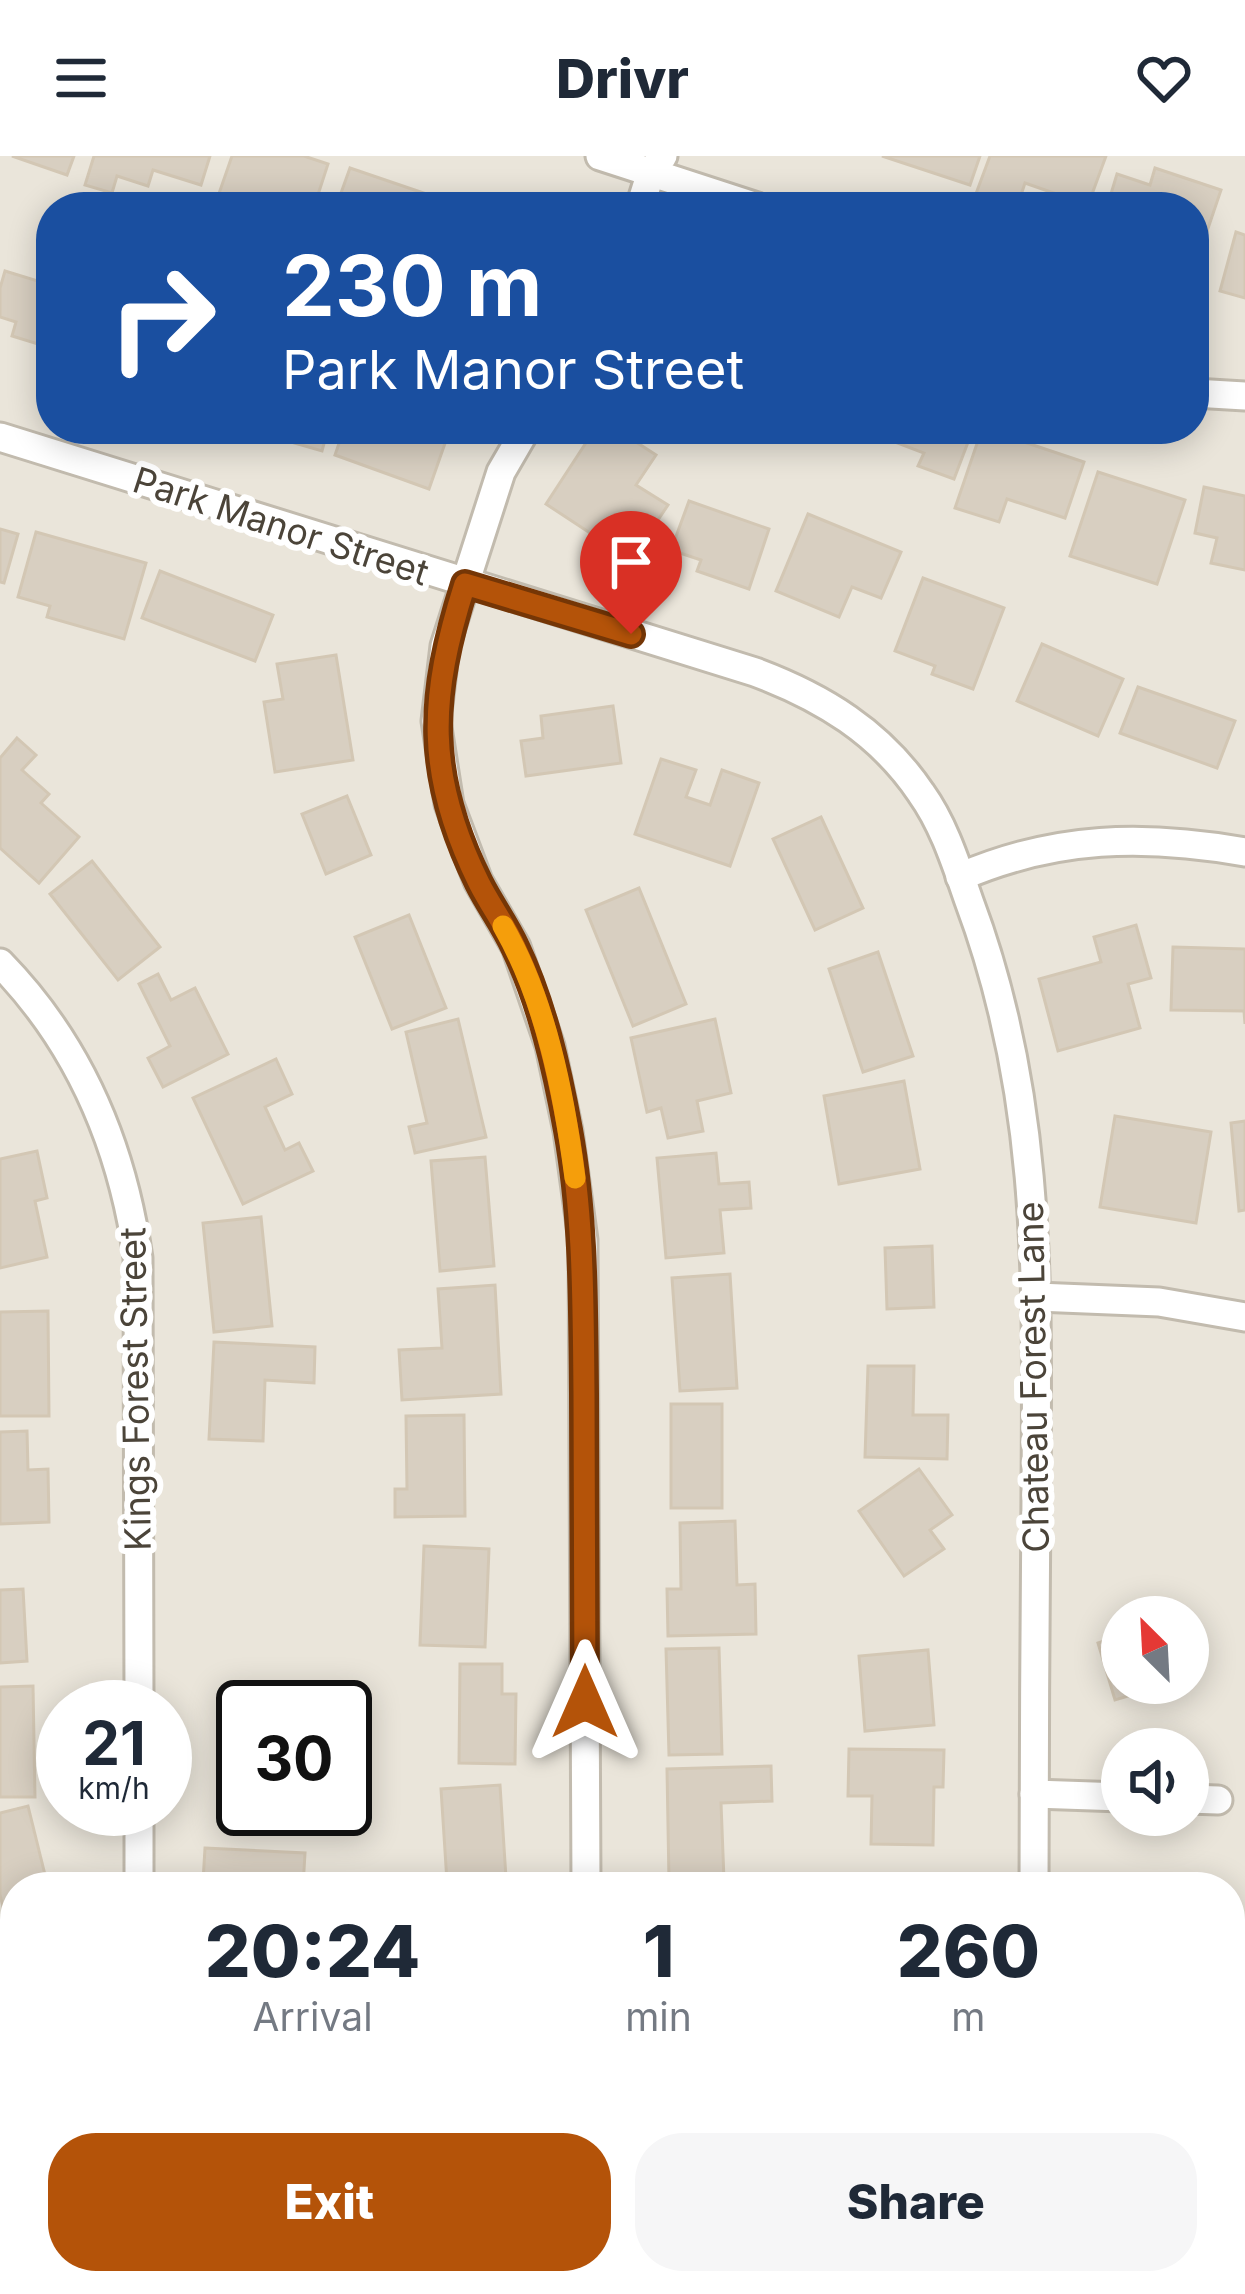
<!DOCTYPE html>
<html lang="en">
<head>
<meta charset="utf-8">
<style>
  body { margin:0; font-family:Inter,sans-serif; background:#f6f6f7; color:#1f2937; height:100vh; display:flex; flex-direction:column; font-size:45px; white-space:nowrap }
  * { box-sizing:border-box; margin:0 }
  p { font-size:39px; color:#747a83 }
  .icon { flex:none; width:66px; height:66px; fill:none; stroke:currentColor; stroke-width:2; stroke-linecap:round; stroke-linejoin:round }
  .map { position:relative; flex:1; overflow:hidden }
  .panel { position:absolute; left:0px; top:1716px; width:1245px; height:423px; display:flex; flex-direction:column; background:#fff; border-radius:48px 48px 0 0; box-shadow:0 6px 30px #0003 }
  .panel>* { flex:none }
  .banner { position:absolute; left:36px; top:36px; width:1173px; height:252px; border-radius:48px; box-shadow:0 6px 30px #0003; background:#1a4fa0; color:#fff; overflow:hidden }
  .needle { width:78px; rotate:336deg }
  .controls { position:absolute; left:1101px; top:1440px; display:grid; gap:24px }
  .controls a { display:grid; place-items:center; width:108px; height:108px; border-radius:50%; background:#fff; box-shadow:0 6px 30px #0003; font-size:60px }
  .speed { position:absolute; left:36px; top:1524px; display:flex; gap:24px; font-size:60px; font-weight:700; text-align:center }
  .speed>* { display:grid; place-content:center; width:156px; height:156px; border-radius:50%; background:#fff; box-shadow:0 6px 30px #0003; line-height:1 }
  .speed small { font-size:30px; font-weight:400 }
  .speed .limit { border:6px solid #111; border-radius:18px; background:#fff; color:#111 }
  .pin { position:absolute; display:grid; place-items:center; width:102px; height:102px; color:#fff; margin:-123px -51px; border-radius:50% 50% 50% 0; rotate:-45deg; box-shadow:0 0 12px #0007 }
  .pin .icon { rotate:45deg }
  .me { position:absolute; width:132px; margin:-66px; rotate:0deg; stroke-linejoin:round; filter:drop-shadow(0 0 9px #0008) }
  .turn { display:flex; align-items:center; gap:42px; height:252px; padding:0 48px; font-size:54px }
  .turn .icon { width:156px; height:156px; stroke-width:2.5 }
  .turn b { display:block; font-size:84px; line-height:102px }
  .eta { display:flex; justify-content:space-evenly; align-items:center; height:204px; text-align:center }
  .eta b { font-size:72px; font-weight:800; line-height:84px }
  .action { display:flex; gap:24px; margin-top:auto; padding:24px 48px }
  .action a { flex:1; height:138px; border-radius:48px; background:#b45309; color:#fff; font-size:48px; font-weight:800; line-height:138px; text-align:center }
  .action a+a { background:#f6f6f7; color:#1f2937 }
  header { display:flex; justify-content:space-between; align-items:center; height:156px; padding:0 48px; background:#fff; font-size:54px; font-weight:800 }
  .map>svg:first-child { display:block }
  .residential { fill:#eae5da; fill-rule:evenodd }
  .building { fill:#d8cfc1; stroke:#d3c7b4; stroke-width:3 }
  .lines { fill:none; stroke-linecap:round; stroke-linejoin:round }
  .street-casing { stroke:#c2bbae; stroke-width:33 }
  .street { stroke:#fff; stroke-width:27 }
  .route-casing { stroke:#753606; stroke-width:30 }
  .route { stroke:#b45309; stroke-width:21 }
  .slow { stroke:#f59e0b; stroke-width:21 }
  .labels { text-anchor:middle; dominant-baseline:central; stroke-width:12; stroke-linejoin:round; paint-order:stroke }
  .street-label { font-size:36px; fill:#4b4439; stroke:#fff }
</style>
</head>
<body>
<header><svg class="icon" aria-label="menu" viewBox="0 0 24 24"><path d="M4 6h16M4 12h16M4 18h16"/></svg>Drivr<svg class="icon" aria-label="heart" viewBox="0 0 24 24"><path d="M12 20l-8-8c-3-5 5-10 8-4 3-6 11-1 8 4z"/></svg></header>
<div class="map">
<svg width="1245" height="2138" viewBox="0 0 1245 2138">
  <rect width="100%" height="100%" fill="#f6f3ec"/>
  <path class="residential" d="M 0,0 L 1245,0 L 1245,2138 L 0,2138 ZM 51,51 L 1194,51 L 1194,273 L 51,273 ZM 1122,1461 L 1188,1461 L 1188,1527 L 1122,1527 ZM 63,1551 L 165,1551 L 165,1653 L 63,1653 ZM 243,1551 L 345,1551 L 345,1653 L 243,1653 ZM 1122,1593 L 1188,1593 L 1188,1659 L 1122,1659 ZM 15,1731 L 1230,1731 L 1230,2124 L 15,2124 Z"/>
  <g class="building">
    <polygon points="12,0 74,0 67,19"/>
    <polygon points="94,0 210,0 201,29 153,14 148,30 117,20 112,37 85,29"/>
    <polygon points="232,0 304,0 328,8 314,51 221,51 215,49"/>
    <polygon points="882,0 980,0 970,29"/>
    <polygon points="990,0 1106,0 1088,49 1025,27 1017,51 996,51 974,43"/>
    <polygon points="350,12 453,47 452,51 336,51"/>
    <polygon points="1155,12 1221,34 1197,105 1194,104 1194,51 1107,51 1117,18 1150,29"/>
    <polygon points="1236,76 1245,79 1245,142 1220,135"/>
    <polygon points="5,115 51,129 51,192 12,180 16,166 0,161 0,132"/>
    <polygon points="246,273 328,273 322,295"/>
    <polygon points="344,273 450,273 429,333 335,299"/>
    <polygon points="595,273 616,273 656,299 636,329 668,349 631,404 546,348"/>
    <polygon points="861,273 973,273 954,323 918,310 924,297"/>
    <polygon points="982,273 1024,273 1028,274 1024,286 1084,306 1065,362 1007,343 999,366 955,352"/>
    <polygon points="1098,316 1185,344 1157,428 1070,400"/>
    <polygon points="1204,331 1245,340 1245,414 1211,407 1217,382 1195,377"/>
    <polygon points="689,345 769,373 749,433 697,415 701,404 671,394"/>
    <polygon points="808,358 901,396 881,442 852,431 839,461 776,435"/>
    <polygon points="0,373 18,378 4,427 0,426"/>
    <polygon points="36,376 146,407 124,483 47,461 50,450 18,441"/>
    <polygon points="160,415 273,459 255,505 142,462"/>
    <polygon points="923,422 1004,452 973,533 932,518 935,510 895,495"/>
    <polygon points="1042,488 1123,523 1098,580 1017,545"/>
    <polygon points="336,499 353,604 275,616 264,546 283,543 277,508"/>
    <polygon points="1138,531 1235,565 1217,612 1120,577"/>
    <polygon points="613,550 621,607 526,620 521,585 543,582 541,560"/>
    <polygon points="17,582 36,599 22,614 49,638 41,647 79,681 39,727 0,692 0,602"/>
    <polygon points="661,603 696,614 686,641 710,649 722,614 759,627 730,710 635,678"/>
    <polygon points="347,640 371,699 326,718 302,658"/>
    <polygon points="821,661 863,752 815,774 773,683"/>
    <polygon points="92,705 160,791 118,824 50,738"/>
    <polygon points="639,732 686,848 633,870 586,754"/>
    <polygon points="409,759 446,852 392,873 355,781"/>
    <polygon points="1136,769 1151,822 1128,828 1140,872 1058,895 1039,823 1101,806 1094,781"/>
    <polygon points="1173,791 1245,793 1245,868 1244,855 1171,854"/>
    <polygon points="878,796 913,900 863,916 829,813"/>
    <polygon points="158,818 171,844 195,832 228,898 163,931 148,902 170,890 139,828"/>
    <polygon points="458,863 486,981 415,997 409,971 427,967 406,876"/>
    <polygon points="715,863 731,937 697,945 703,975 668,982 661,952 647,956 631,882"/>
    <polygon points="276,903 292,938 265,951 285,994 299,987 313,1015 243,1048 193,942"/>
    <polygon points="904,925 920,1013 839,1028 824,940"/>
    <polygon points="1115,960 1211,976 1196,1067 1100,1051"/>
    <polygon points="1245,965 1245,1054 1239,1055 1231,967"/>
    <polygon points="37,995 47,1042 35,1045 47,1101 0,1112 0,1003"/>
    <polygon points="716,997 719,1028 749,1026 751,1052 720,1054 724,1097 666,1102 657,1002"/>
    <polygon points="485,1001 494,1110 440,1115 431,1005"/>
    <polygon points="261,1061 272,1170 214,1176 203,1067"/>
    <polygon points="932,1090 934,1151 887,1153 885,1092"/>
    <polygon points="730,1118 737,1232 680,1235 672,1122"/>
    <polygon points="495,1129 501,1238 402,1244 399,1194 442,1192 438,1133"/>
    <polygon points="48,1155 49,1260 0,1260 0,1156"/>
    <polygon points="214,1186 315,1191 314,1227 265,1224 263,1285 209,1283"/>
    <polygon points="868,1210 914,1210 913,1259 948,1259 947,1303 865,1301"/>
    <rect x="671" y="1248" width="51" height="104"/>
    <polygon points="464,1259 465,1360 395,1361 395,1333 407,1333 406,1260"/>
    <polygon points="27,1275 28,1314 48,1313 49,1366 0,1368 0,1276"/>
    <polygon points="919,1313 952,1359 930,1374 944,1393 904,1420 859,1355"/>
    <polygon points="735,1365 737,1429 755,1428 756,1478 668,1480 667,1433 681,1433 680,1367"/>
    <polygon points="424,1390 489,1393 485,1491 420,1489"/>
    <polygon points="23,1433 27,1505 0,1507 0,1434"/>
    <polygon points="1122,1479 1122,1527 1172,1527 1115,1544 1098,1487"/>
    <polygon points="719,1492 722,1598 669,1599 666,1493"/>
    <polygon points="928,1494 934,1569 865,1575 859,1500"/>
    <polygon points="460,1508 502,1508 502,1538 516,1538 515,1608 459,1607"/>
    <polygon points="33,1530 35,1641 0,1641 0,1531"/>
    <polygon points="243,1575 243,1617 231,1617 231,1576"/>
    <polygon points="849,1593 944,1594 943,1631 934,1631 933,1689 871,1688 872,1640 848,1640"/>
    <polygon points="771,1610 772,1645 721,1647 724,1724 669,1725 667,1613"/>
    <polygon points="500,1629 506,1722 447,1726 441,1633"/>
    <polygon points="28,1650 48,1731 15,1731 15,1764 7,1767 0,1739 0,1657"/>
    <polygon points="205,1692 305,1697 303,1731 226,1731 226,1728 203,1726"/>
    <polygon points="15,1822 15,1896 0,1896 0,1823"/>
    <polygon points="15,1926 15,2031 0,2035 0,1930"/>
    <polygon points="274,2124 347,2124 354,2138 280,2138"/>
    <polygon points="546,2124 578,2124 587,2138 524,2138"/>
    <polygon points="1139,2124 1199,2124 1195,2138 1135,2138"/>
  </g>
  <g class="lines">
    <defs>
      <g id="street">
        <polyline points="600,0 757,51"/>
        <polyline points="640,51 651,16 663,0"/>
        <polyline points="1194,237 1245,240"/>
        <polyline points="526,273 501,316 445,490 436,565 449,648 478,725 516,791 550,890 568,975 583,1084 586,1731"/>
        <path d="M 0,281 L 755,516 C 822,541 880,576 921,637 C 944,669 956,708 969,745 C 1043,942 1037,1132 1036,1339 C 1035,1470 1034,1600 1034,1731"/>
        <path d="M 960,721 C 1055,680 1144,678 1245,696"/>
        <path d="M 0,807 C 80,889 122,989 138,1102 L 139,1551"/>
        <polyline points="1037,1141 1159,1146 1245,1161"/>
        <polyline points="1034,1638 1122,1641"/>
        <polyline points="1188,1643 1218,1644"/>
        <polyline points="139,1653 139,1731"/>
        <polyline points="192,2124 197,2138"/>
        <polyline points="697,2124 708,2138"/>
        <polyline points="1051,2124 1053,2138"/>
      </g>
    </defs>
    <use href="#street" class="street-casing"/>
    <use href="#street" class="street"/>
  </g>
  <g class="lines">
    <defs>
      <path id="route" d="M 585,1546 C 585,1443 584,1340 584,1237 C 583,1148 584,1061 568,974 C 557,913 542,847 515,791 C 505,769 490,749 479,727 C 425,618 429,541 465,428 L 631,478"/>
    </defs>
    <use href="#route" class="route-casing"/>
    <use href="#route" class="route"/>
    <path class="slow" d="M 503,770 C 546,845 564,938 575,1022"/>
  </g>
  <g class="labels">
    <g class="street-label">
      <text transform="translate(281 370) rotate(18)">Park Manor Street</text>
      <text transform="translate(1033 1221) rotate(-91)">Chateau Forest Lane</text>
      <text transform="translate(135 1233) rotate(-91)">Kings Forest Street</text>
    </g>
  </g>
</svg>
<div class="controls">
<a><svg class="needle" viewBox="-14 -14 28 28"><path d="M0-13l5 13h-10z" fill="#e53935"/><path d="M0 13l5-13h-10z" fill="#747a83"/></svg></a>
<a><svg class="icon" aria-label="sound" viewBox="0 0 24 24"><path d="M4 9h4l5-4v14l-5-4H4zM17 9q2 3 0 6"/></svg></a>
</div>
<div class="speed"><div>21<small>km/h</small></div><div class="limit">30</div></div>
<div class="pin" style="left:631px;top:478px;background:#d93025"><svg class="icon" aria-label="arrive" viewBox="0 0 24 24"><path d="M6 21V4h12l-3 4 3 4H6"/></svg></div>
<svg class="me" style="left:585px;top:1546px" viewBox="-20 -20 40 40"><path d="M0-17L14 15 0 8-14 15z" fill="#b45309" stroke="#fff" stroke-width="4"/></svg>
<div class="banner">
<div class="turn"><svg class="icon" aria-label="right" viewBox="0 0 24 24"><path d="M7 20v-9h11M14 6l5 5-5 5"/></svg><div><b>230 m</b>Park Manor Street</div></div>
</div>
<section class="panel">
<div class="eta">
<div><b>20:24</b><p>Arrival</p></div>
<div><b>1</b><p>min</p></div>
<div><b>260</b><p>m</p></div>
</div>
<div class="action"><a>Exit</a><a>Share</a></div>
</section>
</div>
</body>
</html>
